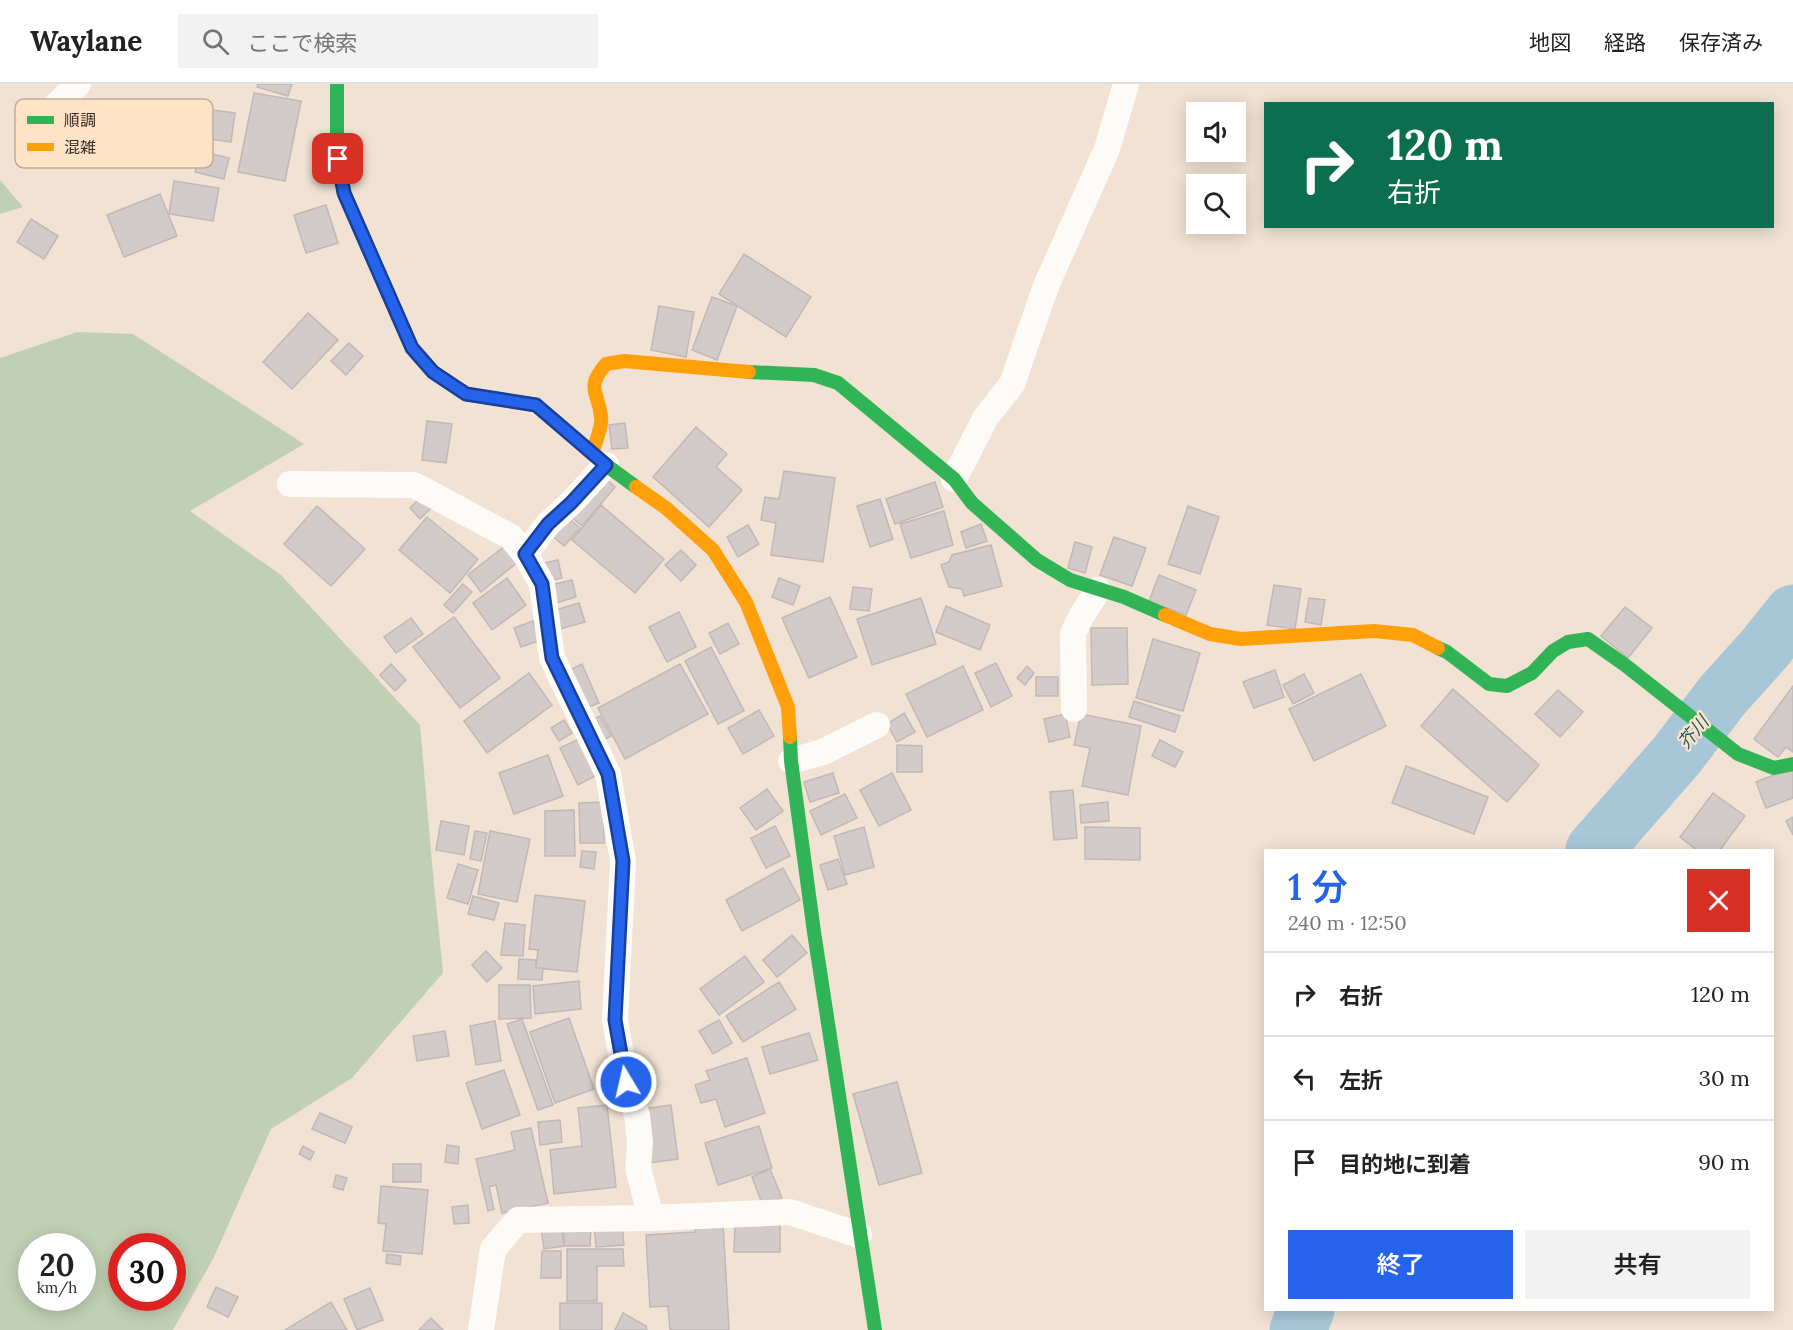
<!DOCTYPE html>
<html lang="ja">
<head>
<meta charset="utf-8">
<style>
  body { margin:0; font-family:Lora,"Noto Sans JP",serif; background:#f2f2f2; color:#222; height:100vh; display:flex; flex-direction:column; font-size:22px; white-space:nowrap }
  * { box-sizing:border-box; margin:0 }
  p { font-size:20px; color:#767676 }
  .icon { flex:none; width:33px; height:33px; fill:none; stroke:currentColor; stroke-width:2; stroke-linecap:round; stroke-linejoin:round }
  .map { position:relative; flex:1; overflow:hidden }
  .side { position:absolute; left:1264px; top:765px; width:510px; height:462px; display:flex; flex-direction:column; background:#fff; border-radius:0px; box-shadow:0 3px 15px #0003 }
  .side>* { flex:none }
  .hud { position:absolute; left:1264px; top:18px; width:510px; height:126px; border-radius:0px; box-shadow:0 3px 15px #0003; background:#0b6e4f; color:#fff; overflow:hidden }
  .controls { position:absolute; left:1186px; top:18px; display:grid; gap:12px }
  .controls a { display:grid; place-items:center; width:60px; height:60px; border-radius:0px; background:#fff; box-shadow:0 3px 15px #0003; font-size:30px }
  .speed { position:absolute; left:18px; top:1149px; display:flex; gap:12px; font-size:30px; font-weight:700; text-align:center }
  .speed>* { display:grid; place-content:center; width:78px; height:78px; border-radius:50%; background:#fff; box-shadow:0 3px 15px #0003; line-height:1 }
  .speed small { font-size:15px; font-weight:400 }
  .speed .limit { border:9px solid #d22; background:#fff; color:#111 }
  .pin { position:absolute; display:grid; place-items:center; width:51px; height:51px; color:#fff; margin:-26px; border-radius:12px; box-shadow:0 3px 9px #0006 }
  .me { position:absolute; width:66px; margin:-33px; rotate:351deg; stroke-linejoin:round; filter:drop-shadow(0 0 4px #0008) }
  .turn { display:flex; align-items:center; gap:21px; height:126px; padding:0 24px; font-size:27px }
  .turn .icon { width:78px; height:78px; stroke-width:2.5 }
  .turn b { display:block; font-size:42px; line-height:51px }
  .round { display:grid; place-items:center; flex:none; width:63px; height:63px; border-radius:0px; background:#f2f2f2 }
  .overview { display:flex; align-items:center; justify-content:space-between; height:102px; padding:0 24px }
  h1 { font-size:36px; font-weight:600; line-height:45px; color:#2563eb }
  .primary-button { display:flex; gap:12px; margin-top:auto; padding:12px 24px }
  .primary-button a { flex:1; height:69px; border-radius:0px; background:#2563eb; color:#fff; font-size:24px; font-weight:600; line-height:69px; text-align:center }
  .primary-button a+a { background:#f2f2f2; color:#222 }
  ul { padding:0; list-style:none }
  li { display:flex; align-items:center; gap:18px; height:84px; padding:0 24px; border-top:2px solid #e0e0e0 }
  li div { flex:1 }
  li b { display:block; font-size:22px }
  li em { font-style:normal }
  header { display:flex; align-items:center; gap:36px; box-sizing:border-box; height:84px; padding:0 30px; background:#fff; border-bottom:2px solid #e0e0e0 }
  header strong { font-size:28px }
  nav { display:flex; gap:33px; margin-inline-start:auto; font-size:21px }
  .search { width:420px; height:54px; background:#f2f2f2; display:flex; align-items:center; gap:15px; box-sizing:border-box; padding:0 21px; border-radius:0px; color:#767676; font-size:22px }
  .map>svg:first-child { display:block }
  .forest { fill:#c1d0b4; fill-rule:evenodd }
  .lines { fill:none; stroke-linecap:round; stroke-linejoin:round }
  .river { stroke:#a7c7d9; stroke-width:57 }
  .building { fill:#d3cbca; stroke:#c1b8b8; stroke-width:1.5 }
  .street { stroke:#fdfbf8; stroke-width:26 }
  .fast { stroke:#30b455; stroke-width:14 }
  .slow { stroke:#ff9f0a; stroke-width:14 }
  .route-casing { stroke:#184099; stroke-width:15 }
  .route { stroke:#2563eb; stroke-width:10 }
  .labels { text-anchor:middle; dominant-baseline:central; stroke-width:4.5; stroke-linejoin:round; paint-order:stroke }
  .water-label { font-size:18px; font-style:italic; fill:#155575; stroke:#fee3c6 }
  .key { fill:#fee3c6; stroke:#c3ac95; stroke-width:1.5 }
  .key-label { font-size:16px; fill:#382d22 }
</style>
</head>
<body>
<header>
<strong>Waylane</strong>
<div class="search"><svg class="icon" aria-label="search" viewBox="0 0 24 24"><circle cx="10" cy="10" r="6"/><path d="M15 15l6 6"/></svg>ここで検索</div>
<nav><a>地図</a><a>経路</a><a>保存済み</a></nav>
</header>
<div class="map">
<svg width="1793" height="1246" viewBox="0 0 1793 1246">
  <rect width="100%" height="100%" fill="#f1e2d3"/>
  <g class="forest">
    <polygon points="0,96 23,123 0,130"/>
    <path d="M 77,248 L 133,250 L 304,360 L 190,427 L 281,491 L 420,641 L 433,790 L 443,889 L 352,994 L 271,1045 L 213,1175 L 173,1246 L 0,1246 L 0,274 ZM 32,1162 L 82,1162 L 82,1214 L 32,1214 ZM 122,1162 L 172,1162 L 172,1214 L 122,1214 Z"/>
  </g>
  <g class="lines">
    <g class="river">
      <polyline points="1594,766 1677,671 1722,612 1765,564 1793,529"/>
      <polyline points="1298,1246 1306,1226"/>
    </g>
  </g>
  <g class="building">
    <polygon points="258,0 292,0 288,12 257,3"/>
    <polygon points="254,9 301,17 285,97 238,88"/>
    <polygon points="212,26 235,29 231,58 209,55"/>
    <polygon points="201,67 229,74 224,95 195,88"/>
    <polygon points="174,97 219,104 213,137 169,130"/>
    <polygon points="160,110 177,152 124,173 107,131"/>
    <polygon points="326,121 338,159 306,169 294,131"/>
    <polygon points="31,135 58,152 44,175 17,158"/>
    <polygon points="744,170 811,213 786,253 719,210"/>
    <polygon points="712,213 737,222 717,276 692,266"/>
    <polygon points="659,222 694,228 686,273 651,266"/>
    <polygon points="308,229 338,256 292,305 263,278"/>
    <polygon points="349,259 363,272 346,291 331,277"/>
    <polygon points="427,337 452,340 446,379 422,376"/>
    <polygon points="625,339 628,364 612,365 609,341"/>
    <polygon points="696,343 727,370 716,383 742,406 709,443 653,393"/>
    <polygon points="784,387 835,394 823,478 771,471 776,439 761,436 765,413 779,415"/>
    <polygon points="603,392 615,403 582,442 569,431"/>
    <polygon points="935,398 943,423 895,440 886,415"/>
    <polygon points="421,413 431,424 420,435 410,424"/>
    <polygon points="880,415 893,455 870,463 857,422"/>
    <polygon points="601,421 664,475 635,509 572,456"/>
    <polygon points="317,422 365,465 331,502 284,460"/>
    <polygon points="1188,422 1219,433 1200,490 1168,480"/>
    <polygon points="944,427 953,461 911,474 900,440"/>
    <polygon points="565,431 580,444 564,462 549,449"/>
    <polygon points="427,433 478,475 450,509 399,466"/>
    <polygon points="981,440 987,457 966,464 961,448"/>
    <polygon points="748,441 759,460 738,473 727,453"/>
    <polygon points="1114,453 1146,464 1132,502 1100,491"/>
    <polygon points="1075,458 1092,463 1085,489 1068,484"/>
    <polygon points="506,461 519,477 481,508 468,491"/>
    <polygon points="991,461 1002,502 964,512 962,505 949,503 941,481 949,478 952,471"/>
    <polygon points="681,466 696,481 681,497 665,481"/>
    <polygon points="558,476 562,494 547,497 544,479"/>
    <polygon points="1159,491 1196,506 1186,531 1149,517"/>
    <polygon points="507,494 526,521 492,546 473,519"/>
    <polygon points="779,494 800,502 793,521 772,513"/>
    <polygon points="572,496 576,513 556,519 551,501"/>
    <polygon points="463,500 472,508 453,529 444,521"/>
    <polygon points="1274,501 1301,505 1295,545 1267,541"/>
    <polygon points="853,503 872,505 869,527 850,525"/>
    <polygon points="830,513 857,573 809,594 782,534"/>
    <polygon points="921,514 936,560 872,581 857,535"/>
    <polygon points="1309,514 1325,516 1321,541 1305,538"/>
    <polygon points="579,519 585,538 560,545 555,526"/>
    <polygon points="946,522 990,541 980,566 936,548"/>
    <polygon points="1625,523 1652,544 1628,574 1601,552"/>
    <polygon points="679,528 696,563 667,578 649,543"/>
    <polygon points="454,533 500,594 460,624 413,563"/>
    <polygon points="411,534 423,550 396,569 384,553"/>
    <polygon points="533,537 539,557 521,563 514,544"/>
    <polygon points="728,539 739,560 720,570 709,549"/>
    <polygon points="1091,544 1127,544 1128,600 1092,601"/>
    <polygon points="1153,555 1200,569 1183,627 1136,614"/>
    <polygon points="711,563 744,627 718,640 685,577"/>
    <polygon points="996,579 1012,612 991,623 975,589"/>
    <polygon points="391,580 406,596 395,607 380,591"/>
    <polygon points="582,580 599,619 583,625 567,587"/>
    <polygon points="680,580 708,630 625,675 598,624"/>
    <polygon points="963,582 983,626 927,653 906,610"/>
    <polygon points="1027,582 1034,589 1025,601 1017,594"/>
    <polygon points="1275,586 1284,613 1254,624 1243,598"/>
    <polygon points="529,589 552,621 487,669 464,637"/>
    <polygon points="1304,590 1314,609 1293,620 1283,601"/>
    <polygon points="1361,590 1386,642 1314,677 1289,625"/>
    <rect x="1036" y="593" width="22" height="19"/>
    <polygon points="1793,602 1793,668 1786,663 1778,673 1754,655"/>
    <polygon points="1453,605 1539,681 1507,718 1421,642"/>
    <polygon points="1558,606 1583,628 1560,653 1535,630"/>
    <polygon points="1134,617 1180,632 1175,648 1129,633"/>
    <polygon points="759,626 774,652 743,670 728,644"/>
    <polygon points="904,629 915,648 897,658 887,640"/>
    <polygon points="1065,630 1070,653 1049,658 1044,635"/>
    <polygon points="1081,630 1141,642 1128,711 1082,702 1090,664 1074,661"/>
    <polygon points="600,632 611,652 600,658 588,638"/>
    <polygon points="564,636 572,649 559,657 551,644"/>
    <polygon points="581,654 599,690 578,701 560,664"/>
    <polygon points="1160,656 1183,668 1175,683 1152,672"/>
    <polygon points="897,661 922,662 922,688 897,688"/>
    <polygon points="548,671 563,712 514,730 499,689"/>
    <polygon points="1406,682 1488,713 1474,750 1392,719"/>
    <polygon points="1793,683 1793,714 1766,724 1756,698"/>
    <polygon points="833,689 839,709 810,718 804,698"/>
    <polygon points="892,689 911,726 879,742 860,706"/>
    <polygon points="767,705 783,727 756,746 740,724"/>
    <polygon points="1073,706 1077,754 1054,756 1050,708"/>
    <polygon points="1713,709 1745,732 1720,766 1697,766 1680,753"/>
    <polygon points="845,710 857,734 821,751 810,727"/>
    <polygon points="603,718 604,759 580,759 579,719"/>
    <polygon points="1108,718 1109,737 1081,739 1080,721"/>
    <polygon points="574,726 575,772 545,772 545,727"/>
    <polygon points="1793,733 1793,751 1786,737"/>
    <polygon points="441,737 469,742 464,771 436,766"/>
    <polygon points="775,742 790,772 766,784 751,754"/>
    <polygon points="864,743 874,783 845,791 834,752"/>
    <polygon points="1085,743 1140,744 1140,776 1085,775"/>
    <polygon points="475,747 487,749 481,777 470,775"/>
    <polygon points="490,747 530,755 517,818 478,810"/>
    <polygon points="582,767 596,768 594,785 580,783"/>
    <polygon points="838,775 847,800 828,806 820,781"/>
    <polygon points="458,780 478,786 468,820 447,814"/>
    <polygon points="783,784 800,816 742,847 726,816"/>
    <polygon points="535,811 585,817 577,888 536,884 538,866 529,865"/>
    <polygon points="473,812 499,819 494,836 468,830"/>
    <polygon points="505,839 525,841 523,872 501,871"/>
    <polygon points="792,851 807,869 777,893 763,876"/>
    <polygon points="486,867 502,884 487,898 472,881"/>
    <polygon points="745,872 764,898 719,931 700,905"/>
    <polygon points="519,875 536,876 536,884 543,884 542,896 518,895"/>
    <polygon points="579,897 581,925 535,930 533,902"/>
    <polygon points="779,898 796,925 743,958 726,932"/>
    <polygon points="499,901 530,901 531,934 499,935"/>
    <polygon points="569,934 594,1005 555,1019 530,948"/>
    <polygon points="522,935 553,1021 538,1026 507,940"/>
    <polygon points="719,936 732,959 713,970 699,947"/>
    <polygon points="495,937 501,977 476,981 470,942"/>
    <polygon points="445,947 449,972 417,977 413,952"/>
    <polygon points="809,949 818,976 770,990 762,963"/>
    <polygon points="747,974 765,1029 725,1043 716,1015 701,1019 695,1001 710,996 706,987"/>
    <polygon points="504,986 520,1031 482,1045 466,999"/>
    <polygon points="897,998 922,1089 879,1101 853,1010"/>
    <polygon points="607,1021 616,1103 554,1110 550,1066 582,1062 578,1024"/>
    <polygon points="671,1021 678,1075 649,1079 642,1025"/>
    <polygon points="320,1029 352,1043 345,1059 312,1045"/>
    <polygon points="560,1036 562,1058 540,1061 538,1038"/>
    <polygon points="759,1042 772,1084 718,1101 705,1059"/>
    <polygon points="531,1044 548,1119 502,1129 496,1101 489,1103 494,1125 488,1127 476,1075 515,1066 511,1048"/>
    <polygon points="447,1061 459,1063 458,1080 445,1078"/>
    <polygon points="303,1062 314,1068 310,1076 299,1070"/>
    <rect x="393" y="1080" width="28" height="18"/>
    <polygon points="770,1085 782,1114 763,1122 752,1093"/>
    <polygon points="336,1091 347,1094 343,1106 333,1103"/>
    <polygon points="381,1102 428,1106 422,1170 383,1167 386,1140 378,1139"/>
    <polygon points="468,1121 469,1139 454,1140 452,1123"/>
    <polygon points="735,1137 780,1137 780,1168 734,1168"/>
    <polygon points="622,1139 624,1161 596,1163 594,1141"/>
    <polygon points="723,1139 729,1246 670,1246 668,1222 650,1223 646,1151 695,1148 694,1140"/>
    <polygon points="561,1141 564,1162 544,1165 541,1144"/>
    <polygon points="564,1142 591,1142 590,1162 564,1162"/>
    <polygon points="567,1165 623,1165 624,1182 597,1182 597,1217 567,1217"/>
    <polygon points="542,1167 561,1167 561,1194 541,1194"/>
    <polygon points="387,1170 401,1172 400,1181 386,1179"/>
    <polygon points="216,1203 238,1213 228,1233 207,1223"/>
    <polygon points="370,1204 383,1236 357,1246 344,1215"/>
    <polygon points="331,1218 347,1246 285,1246"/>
    <rect x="560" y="1219" width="42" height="27"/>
    <polygon points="623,1229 646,1242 647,1246 615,1246"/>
    <polygon points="431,1234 443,1246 419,1246"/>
  </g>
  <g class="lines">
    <g class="street">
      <polyline points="55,23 78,0"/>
      <polyline points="954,395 986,333 1012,300 1046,202 1107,65 1126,0"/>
      <polyline points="290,400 414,401 511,453 525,470 542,500 552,574 608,690 623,777 615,936 626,998 637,1031 640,1059 638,1084 651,1134 790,1128 859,1151"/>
      <polyline points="525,470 548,440 571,419 606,381"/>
      <polyline points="1074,625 1073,549 1082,531 1098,506"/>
      <polyline points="791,677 823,668 877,641"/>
      <polyline points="481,1246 493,1165 518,1136 651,1134"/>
    </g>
    <g class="fast">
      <polyline points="337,0 337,75 344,109 412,264 433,288 466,310 536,321 606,381 636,403"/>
      <polyline points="749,288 814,291 838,299 954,395 972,419 1037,476 1070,496 1124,513 1165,531"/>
      <polyline points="1438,564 1447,568 1489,600 1507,602 1532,589 1553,567 1568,558 1588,555 1625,581 1738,670 1774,684 1793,680"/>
      <polyline points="790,653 791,677 814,848 875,1246"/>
    </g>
    <g class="slow">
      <path d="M 592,369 C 595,360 603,341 601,332 C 598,306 585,305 606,280 L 624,277 L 749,288"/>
      <polyline points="636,403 666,424 713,466 746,518 788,623 790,653"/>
      <polyline points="1165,531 1210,550 1241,555 1374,547 1413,551 1438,564"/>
    </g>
  </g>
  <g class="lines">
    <defs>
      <polyline id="route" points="338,75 344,109 412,264 433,288 466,310 536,321 606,381 571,419 548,440 525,470 542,500 552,574 608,690 623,777 615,936 626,998"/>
    </defs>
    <use href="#route" class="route-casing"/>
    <use href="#route" class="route"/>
  </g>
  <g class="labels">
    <g class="water-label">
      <text transform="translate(1693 648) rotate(-50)">芥川</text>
    </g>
  </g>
  <rect x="15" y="15" width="198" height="69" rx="9" class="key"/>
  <rect x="27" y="32" width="27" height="8" fill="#30b455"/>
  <rect x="27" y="59" width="27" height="8" fill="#ff9f0a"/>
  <g class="key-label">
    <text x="64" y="42">順調</text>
    <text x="64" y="69">混雑</text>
  </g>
</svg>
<div class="controls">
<a><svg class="icon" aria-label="sound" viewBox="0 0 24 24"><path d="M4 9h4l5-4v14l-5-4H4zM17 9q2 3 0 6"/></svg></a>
<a><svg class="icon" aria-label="search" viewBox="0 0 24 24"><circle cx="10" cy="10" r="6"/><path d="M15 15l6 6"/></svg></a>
</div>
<div class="speed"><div>20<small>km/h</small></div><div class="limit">30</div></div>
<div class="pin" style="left:338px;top:75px;background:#d93025"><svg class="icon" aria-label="arrive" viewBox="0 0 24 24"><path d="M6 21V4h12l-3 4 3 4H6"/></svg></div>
<svg class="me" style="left:626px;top:998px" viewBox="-20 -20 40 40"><circle r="17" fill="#2563eb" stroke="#fff" stroke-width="3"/><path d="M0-11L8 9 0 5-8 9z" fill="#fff"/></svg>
<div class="hud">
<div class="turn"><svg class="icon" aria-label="right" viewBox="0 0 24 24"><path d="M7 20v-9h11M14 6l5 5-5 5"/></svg><div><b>120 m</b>右折</div></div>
</div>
<section class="side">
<div class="overview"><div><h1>1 分</h1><p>240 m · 12:50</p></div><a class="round" style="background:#d93025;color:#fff"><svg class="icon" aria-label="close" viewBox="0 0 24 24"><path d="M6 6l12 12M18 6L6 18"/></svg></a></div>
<ul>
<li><svg class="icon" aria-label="right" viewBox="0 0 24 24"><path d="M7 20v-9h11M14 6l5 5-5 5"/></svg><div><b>右折</b></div><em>120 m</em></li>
<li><svg class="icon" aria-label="left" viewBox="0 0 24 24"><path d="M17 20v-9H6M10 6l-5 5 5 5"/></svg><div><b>左折</b></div><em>30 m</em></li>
<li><svg class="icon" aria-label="arrive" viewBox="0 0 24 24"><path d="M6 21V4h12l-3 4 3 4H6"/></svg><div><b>目的地に到着</b></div><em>90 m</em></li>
</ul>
<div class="primary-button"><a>終了</a><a>共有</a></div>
</section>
</div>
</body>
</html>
